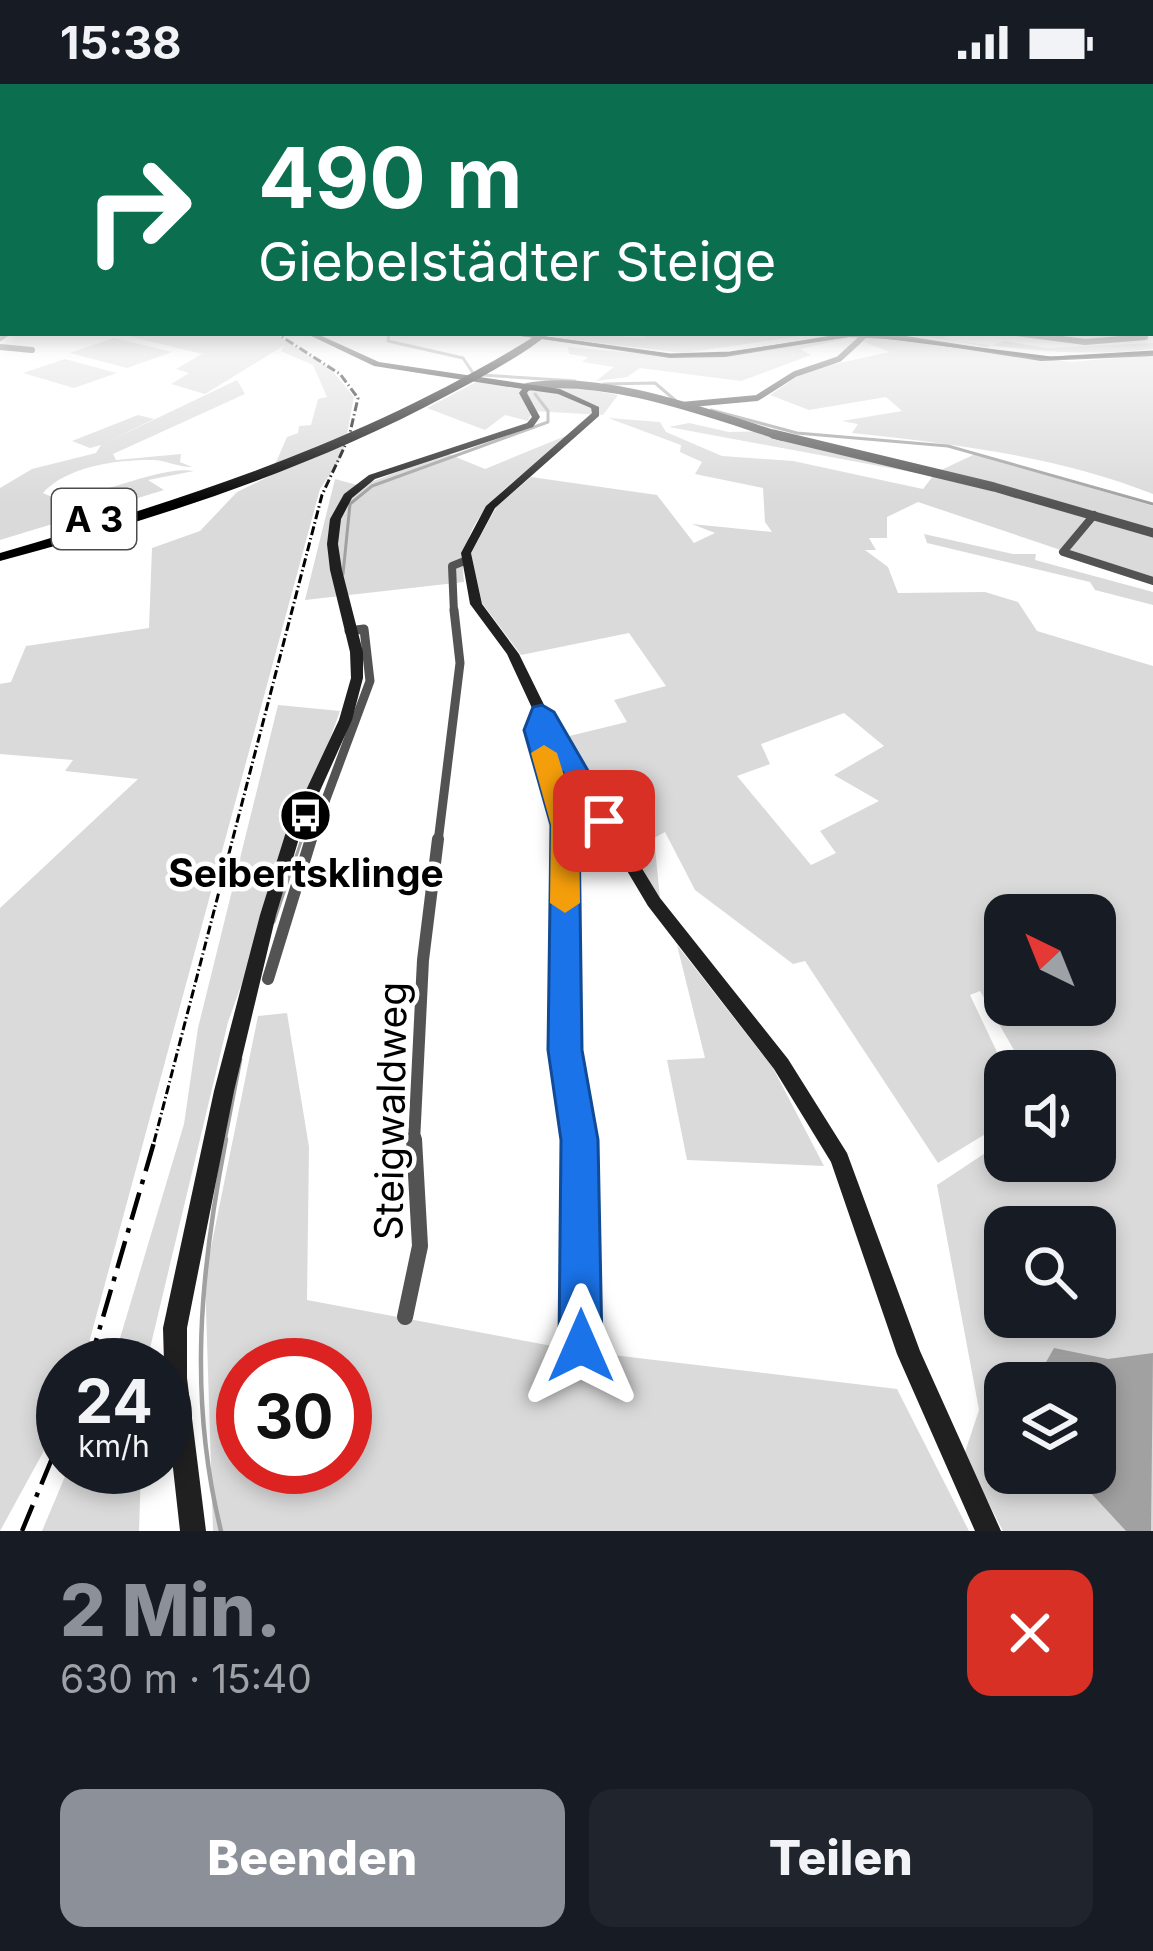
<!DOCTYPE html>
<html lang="de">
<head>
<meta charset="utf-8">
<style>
  body { margin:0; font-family:Inter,sans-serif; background:#20242c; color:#f1f3f6; height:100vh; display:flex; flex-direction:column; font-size:45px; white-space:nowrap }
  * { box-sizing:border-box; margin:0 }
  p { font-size:39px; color:#9ea1a6 }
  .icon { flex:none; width:66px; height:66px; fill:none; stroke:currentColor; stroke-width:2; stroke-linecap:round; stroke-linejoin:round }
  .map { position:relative; height:1447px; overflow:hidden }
  .side { display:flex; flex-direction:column; background:#171b24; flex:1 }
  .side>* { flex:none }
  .top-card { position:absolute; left:0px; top:0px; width:1155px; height:252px; box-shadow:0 6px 18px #0003; background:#0b6e4f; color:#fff; overflow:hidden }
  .needle { width:78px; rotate:317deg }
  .controls { position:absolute; left:984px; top:810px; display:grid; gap:24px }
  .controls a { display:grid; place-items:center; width:132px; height:132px; border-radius:24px; background:#171b24; box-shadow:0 6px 18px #0003; font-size:60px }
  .speed { position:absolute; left:36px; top:1254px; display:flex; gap:24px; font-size:60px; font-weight:700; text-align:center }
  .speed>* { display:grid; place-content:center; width:156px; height:156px; border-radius:50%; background:#171b24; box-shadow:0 6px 18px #0003; line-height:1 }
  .speed small { font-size:30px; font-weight:400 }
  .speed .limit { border:18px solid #d22; background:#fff; color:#111 }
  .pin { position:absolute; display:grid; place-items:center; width:102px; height:102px; color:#fff; margin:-51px; border-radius:24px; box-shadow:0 6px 18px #0006 }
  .me { position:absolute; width:132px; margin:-66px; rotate:0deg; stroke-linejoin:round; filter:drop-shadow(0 0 9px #0008) }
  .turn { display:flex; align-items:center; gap:42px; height:252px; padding:0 60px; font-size:54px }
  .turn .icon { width:156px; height:156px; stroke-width:2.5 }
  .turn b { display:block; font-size:84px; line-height:102px }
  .round { display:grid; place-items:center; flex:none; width:126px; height:126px; border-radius:24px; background:#20242c }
  .head { display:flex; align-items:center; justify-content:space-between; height:204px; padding:0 60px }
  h1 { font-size:72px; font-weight:800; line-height:90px; color:#8c9099 }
  .primary-button { display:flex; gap:24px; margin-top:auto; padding:24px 60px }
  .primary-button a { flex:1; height:138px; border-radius:24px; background:#8c9099; color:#fff; font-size:48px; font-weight:800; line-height:138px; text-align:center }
  .primary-button a+a { background:#20242c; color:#f1f3f6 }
  .status { display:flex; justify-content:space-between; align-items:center; height:84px; padding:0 60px; background:#171b24; direction:ltr }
  .status svg { height:33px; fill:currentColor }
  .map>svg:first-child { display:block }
  .green { fill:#dadada; fill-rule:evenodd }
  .water { fill:#a1a1a1 }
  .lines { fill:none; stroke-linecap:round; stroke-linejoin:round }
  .stream-far1 { stroke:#a1a1a1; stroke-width:3 }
  .stream { stroke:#a1a1a1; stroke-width:4.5 }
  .minor-far4 { stroke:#535353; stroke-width:6 }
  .minor-far3 { stroke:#535353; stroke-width:8 }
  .minor-far2 { stroke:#535353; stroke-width:9 }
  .minor-far1 { stroke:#535353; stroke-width:12 }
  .minor { stroke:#535353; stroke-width:16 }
  .tertiary-far1 { stroke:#535353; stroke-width:8 }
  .tertiary { stroke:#535353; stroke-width:9 }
  .secondary { fill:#202020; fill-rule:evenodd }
  .motorway { fill:#000; fill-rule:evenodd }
  .tram { stroke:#000; stroke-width:3 }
  .rail-far1 { stroke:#000; stroke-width:3; stroke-dasharray:9 3 1.5 3; stroke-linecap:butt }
  .rail { stroke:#000; stroke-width:4.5; stroke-dasharray:28 9 4.5 9; stroke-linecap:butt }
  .route { fill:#1a73e8; stroke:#114b97; stroke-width:3 }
  .slow { fill:#f59e0b }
  .labels { text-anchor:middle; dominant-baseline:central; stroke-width:9; stroke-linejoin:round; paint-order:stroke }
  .shield { fill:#fff; stroke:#4c4c4c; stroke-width:3 }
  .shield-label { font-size:36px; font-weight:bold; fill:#000 }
  .poi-label { font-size:39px; font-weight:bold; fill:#000; stroke:#fff }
  .street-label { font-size:39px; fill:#000; stroke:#fff }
</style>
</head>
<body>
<div class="status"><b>15:38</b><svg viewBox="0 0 49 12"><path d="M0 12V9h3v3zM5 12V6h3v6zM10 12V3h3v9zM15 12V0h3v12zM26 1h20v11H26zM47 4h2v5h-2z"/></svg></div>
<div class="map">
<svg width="1153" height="1447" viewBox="0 0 1153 1447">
  <rect width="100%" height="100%" fill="#fff"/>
  <g class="green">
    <polygon points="117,249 273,249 330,284 354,313 343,371 320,405 83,1281 63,1281 63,1332 0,1447 0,824 138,695 65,687 73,676 0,670 0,600 11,598 26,562 149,544 152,464 200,447 237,408 270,392 287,353 298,349 299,342 311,341 318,315 327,313 313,281 281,267 285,261 205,310 171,300 189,289 176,285 202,270"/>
    <polygon points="559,249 644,254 649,249 820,249 684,269 549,253 583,252"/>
    <path d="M 892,249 L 956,249 L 943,254 L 986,263 L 1005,257 L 1046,264 L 1153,259 L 1153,265 C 1058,276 985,259 892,249 Z"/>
    <polygon points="858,252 800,265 811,271 741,297 640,284 627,293 596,297 614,283 582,278 588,273 569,270 568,263 691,274"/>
    <path d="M 867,253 L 1071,278 L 1153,271 L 1153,410 C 1057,372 954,360 852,349 L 858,340 L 842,337 L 902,327 L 886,313 L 809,326 L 770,311 L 807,286 L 890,268 L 864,258 Z"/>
    <polygon points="114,254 172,268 127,284 70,269"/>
    <polygon points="65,275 117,289 74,304 23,289"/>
    <path d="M 237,296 L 245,310 L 113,370 L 116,376 L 181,370 L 180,378 L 192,383 C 178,383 168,377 154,376 C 120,375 66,382 43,409 C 75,427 153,380 194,387 L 148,396 L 164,406 L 0,456 L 0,404 L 32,385 L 96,369 L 101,361 L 90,364 L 72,357 L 138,331 L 154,335 L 103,360 Z"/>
    <polygon points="476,298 532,307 553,299 618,311 603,331 532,327 528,337 505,331 485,346 427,324"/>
    <path d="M 608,334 L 660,338 L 666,348 L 722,372 L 793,377 L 923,405 L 933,392 L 669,343 L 689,339 L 729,348 L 772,347 L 937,388 L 975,370 L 1153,422 L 1153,497 L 918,418 L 887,433 L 887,454 L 869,454 L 876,466 L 865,466 L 888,483 L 898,509 L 985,508 L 1018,518 L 1037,547 L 1153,582 L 1153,1447 L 1003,1447 L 964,1371 L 979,1326 L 937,1101 L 1005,1056 L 1005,1077 L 1095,1077 L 1095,987 L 1026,987 L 980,907 L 970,911 L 1006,987 L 1005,1038 L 938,1079 L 805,877 L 793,880 L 695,806 L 665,748 L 654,754 L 660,814 L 561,654 L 627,638 L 614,616 L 666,602 L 629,549 L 521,571 L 482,519 L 471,469 L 497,422 L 531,393 L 657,411 L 694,459 L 715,449 L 692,440 L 772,448 L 765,438 L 763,404 L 695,390 L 702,378 L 680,368 L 681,361 ZM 844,629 L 884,662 L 834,691 L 879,717 L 820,747 L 836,769 L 811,781 L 737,692 L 770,680 L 761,660 ZM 1005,831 L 1095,831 L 1095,921 L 1005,921 ZM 1005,1143 L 1095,1143 L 1095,1233 L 1005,1233 ZM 1005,1299 L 1095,1299 L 1095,1389 L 1005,1389 Z"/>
    <path d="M 580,346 C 531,389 454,422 464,498 L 305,516 L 335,395 L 361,402 L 446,369 L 485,385 Z"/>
    <polygon points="924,450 1013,470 1036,470 1035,476 1153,508 1153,521 1095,506 1090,498 927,459"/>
    <polygon points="278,621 340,627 228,938 146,1281 112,1281 184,1040 198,944"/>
    <polygon points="677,861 773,984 824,1082 687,1076 667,976 705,974"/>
    <path d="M 287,929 L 309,1063 L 307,1216 L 579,1267 L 897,1305 L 969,1447 L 213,1447 L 205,1193 L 258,932 ZM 243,1281 L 345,1281 L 345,1383 L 243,1383 Z"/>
    <polygon points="69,1383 141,1383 139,1447 42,1447"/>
  </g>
  <polygon class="water" points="1054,1264 1108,1275 1153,1269 1151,1447 1126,1447 1077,1394 1077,1389 1095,1389 1095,1299 1049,1299 1041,1287"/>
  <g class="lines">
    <g class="stream-far1">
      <polyline points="389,249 388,257 463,274 473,289"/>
      <polyline points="482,291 575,297"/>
      <polyline points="604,300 655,299 675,316"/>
      <polyline points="711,326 797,349 948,362 1153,420"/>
      <polyline points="343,490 350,420 372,402 548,338 548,327 535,310"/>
      <polyline points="274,838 315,716"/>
      <polyline points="225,1058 241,975"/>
    </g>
    <path class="stream" d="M 221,1447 C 188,1314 200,1188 226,1055"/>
    <g class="minor-far4">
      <polyline points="1016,249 1085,258 1145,253"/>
      <polyline points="0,254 7,249"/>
      <polyline points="0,263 32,266"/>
      <polyline points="681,321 757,314 795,290 839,275 864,252"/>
    </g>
    <g class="minor-far3">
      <polyline points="1094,431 1063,468 1153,497"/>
      <polyline points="454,529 452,482 467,476"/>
    </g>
    <g class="minor-far2">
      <polyline points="542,628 537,646 565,758"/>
      <polyline points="310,758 370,597 364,545 349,547"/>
      <polyline points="438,758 460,579 454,526"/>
    </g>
    <g class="minor-far1">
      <polyline points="565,755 565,966 580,1058"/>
      <polyline points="268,895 311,755"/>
      <polyline points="414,1058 423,876 438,755"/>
    </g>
    <g class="minor">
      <polyline points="580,1055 581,1262"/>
      <polyline points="405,1233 420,1162 414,1055"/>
    </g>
    <path class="tertiary-far1" d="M 527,303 C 602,289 710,330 783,353"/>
    <polyline class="tertiary" points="773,350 994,403 1153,449"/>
    <g class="secondary">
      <polygon points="305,249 315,249 379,278 560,305 599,323 599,332 495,424 471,469 482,520 519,570 552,637 660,814 788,975 847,1069 920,1267 1001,1447 975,1447 897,1270 831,1078 774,985 648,822 538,637 507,570 470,520 461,469 486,422 592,329 591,324 558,310 529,306 527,309 540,333 533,343 375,395 352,414 341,435 338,460 342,486 363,568 363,594 352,636 300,751 276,831 234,1007 187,1244 187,1294 206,1447 180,1447 165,1312 163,1244 214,1007 260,831 285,751 339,636 351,594 350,568 330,486 327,460 330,435 344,410 369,391 527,339 532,333 519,309 522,305 374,282"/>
      <polygon points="501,249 521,249 670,270 725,269 846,249 906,252 1041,273 1153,268 1153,272 1041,277 906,256 848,253 725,273 670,274"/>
    </g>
    <path class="motorway" d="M 540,249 L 550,249 C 520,273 483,292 448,311 C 309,386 153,436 0,477 L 0,469 C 194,412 367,357 540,249 Z"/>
    <polyline class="tram" points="510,249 670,271 730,269 859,250 1051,274 1153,268"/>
    <polyline class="rail-far1" points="154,1058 322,411 349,353 358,314 340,290 276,249"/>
    <g class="rail">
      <polyline points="89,1281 155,1055"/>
      <polyline points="22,1447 63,1348"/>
    </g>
  </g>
  <linearGradient id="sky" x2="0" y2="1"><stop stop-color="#8baccc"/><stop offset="0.52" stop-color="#fff"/><stop offset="1" stop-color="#fff" stop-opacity="0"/></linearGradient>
  <rect width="1153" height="420" fill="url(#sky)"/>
  <polygon class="route" points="542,621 554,628 617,737 613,743 594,743 562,687 579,741 582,966 598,1056 602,1262 596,1277 581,1283 566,1277 559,1262 561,1056 548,966 551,741 524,646 533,623"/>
  <polygon class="slow" points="544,661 557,669 579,741 580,819 565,829 550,819 551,741 531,669"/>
  <defs>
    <symbol id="bus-disc" viewBox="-11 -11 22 22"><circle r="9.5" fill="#000" stroke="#fff"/><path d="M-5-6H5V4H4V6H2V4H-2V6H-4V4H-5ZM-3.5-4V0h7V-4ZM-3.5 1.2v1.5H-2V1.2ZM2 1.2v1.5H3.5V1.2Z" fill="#fff"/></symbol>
  </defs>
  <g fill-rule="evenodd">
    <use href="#bus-disc" x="276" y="702" width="59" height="59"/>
  </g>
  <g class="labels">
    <rect class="shield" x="52" y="405" width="84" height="60" rx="9"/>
    <g class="shield-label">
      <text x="94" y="435">A 3</text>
    </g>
    <g class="poi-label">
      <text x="306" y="788">Seibertsklinge</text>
    </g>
    <g class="street-label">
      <text transform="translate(390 1027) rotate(-89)">Steigwaldweg</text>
    </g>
  </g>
</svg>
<div class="controls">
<a><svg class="needle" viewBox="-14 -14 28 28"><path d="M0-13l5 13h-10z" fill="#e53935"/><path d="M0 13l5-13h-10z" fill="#9ea1a6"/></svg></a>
<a><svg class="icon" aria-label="sound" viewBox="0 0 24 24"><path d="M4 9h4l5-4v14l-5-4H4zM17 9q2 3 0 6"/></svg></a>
<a><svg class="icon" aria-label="search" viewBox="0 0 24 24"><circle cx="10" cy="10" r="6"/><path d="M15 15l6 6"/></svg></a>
<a><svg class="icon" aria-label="layers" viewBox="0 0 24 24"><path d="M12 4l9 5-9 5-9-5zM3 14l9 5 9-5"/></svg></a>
</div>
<div class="speed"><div>24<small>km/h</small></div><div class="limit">30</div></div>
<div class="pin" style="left:604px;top:737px;background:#d93025"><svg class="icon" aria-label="arrive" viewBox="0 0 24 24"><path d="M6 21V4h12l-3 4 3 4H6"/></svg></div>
<svg class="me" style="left:581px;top:1262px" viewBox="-20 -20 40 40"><path d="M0-17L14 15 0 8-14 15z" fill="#1a73e8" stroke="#fff" stroke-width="4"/></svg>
<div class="top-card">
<div class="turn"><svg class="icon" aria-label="right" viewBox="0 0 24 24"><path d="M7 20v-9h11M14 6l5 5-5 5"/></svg><div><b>490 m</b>Giebelstädter Steige</div></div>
</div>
</div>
<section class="side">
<div class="head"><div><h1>2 Min.</h1><p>630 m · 15:40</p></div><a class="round" style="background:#d93025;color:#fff"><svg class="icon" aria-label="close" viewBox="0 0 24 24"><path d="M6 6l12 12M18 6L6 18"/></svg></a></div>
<div class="primary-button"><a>Beenden</a><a>Teilen</a></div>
</section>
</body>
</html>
